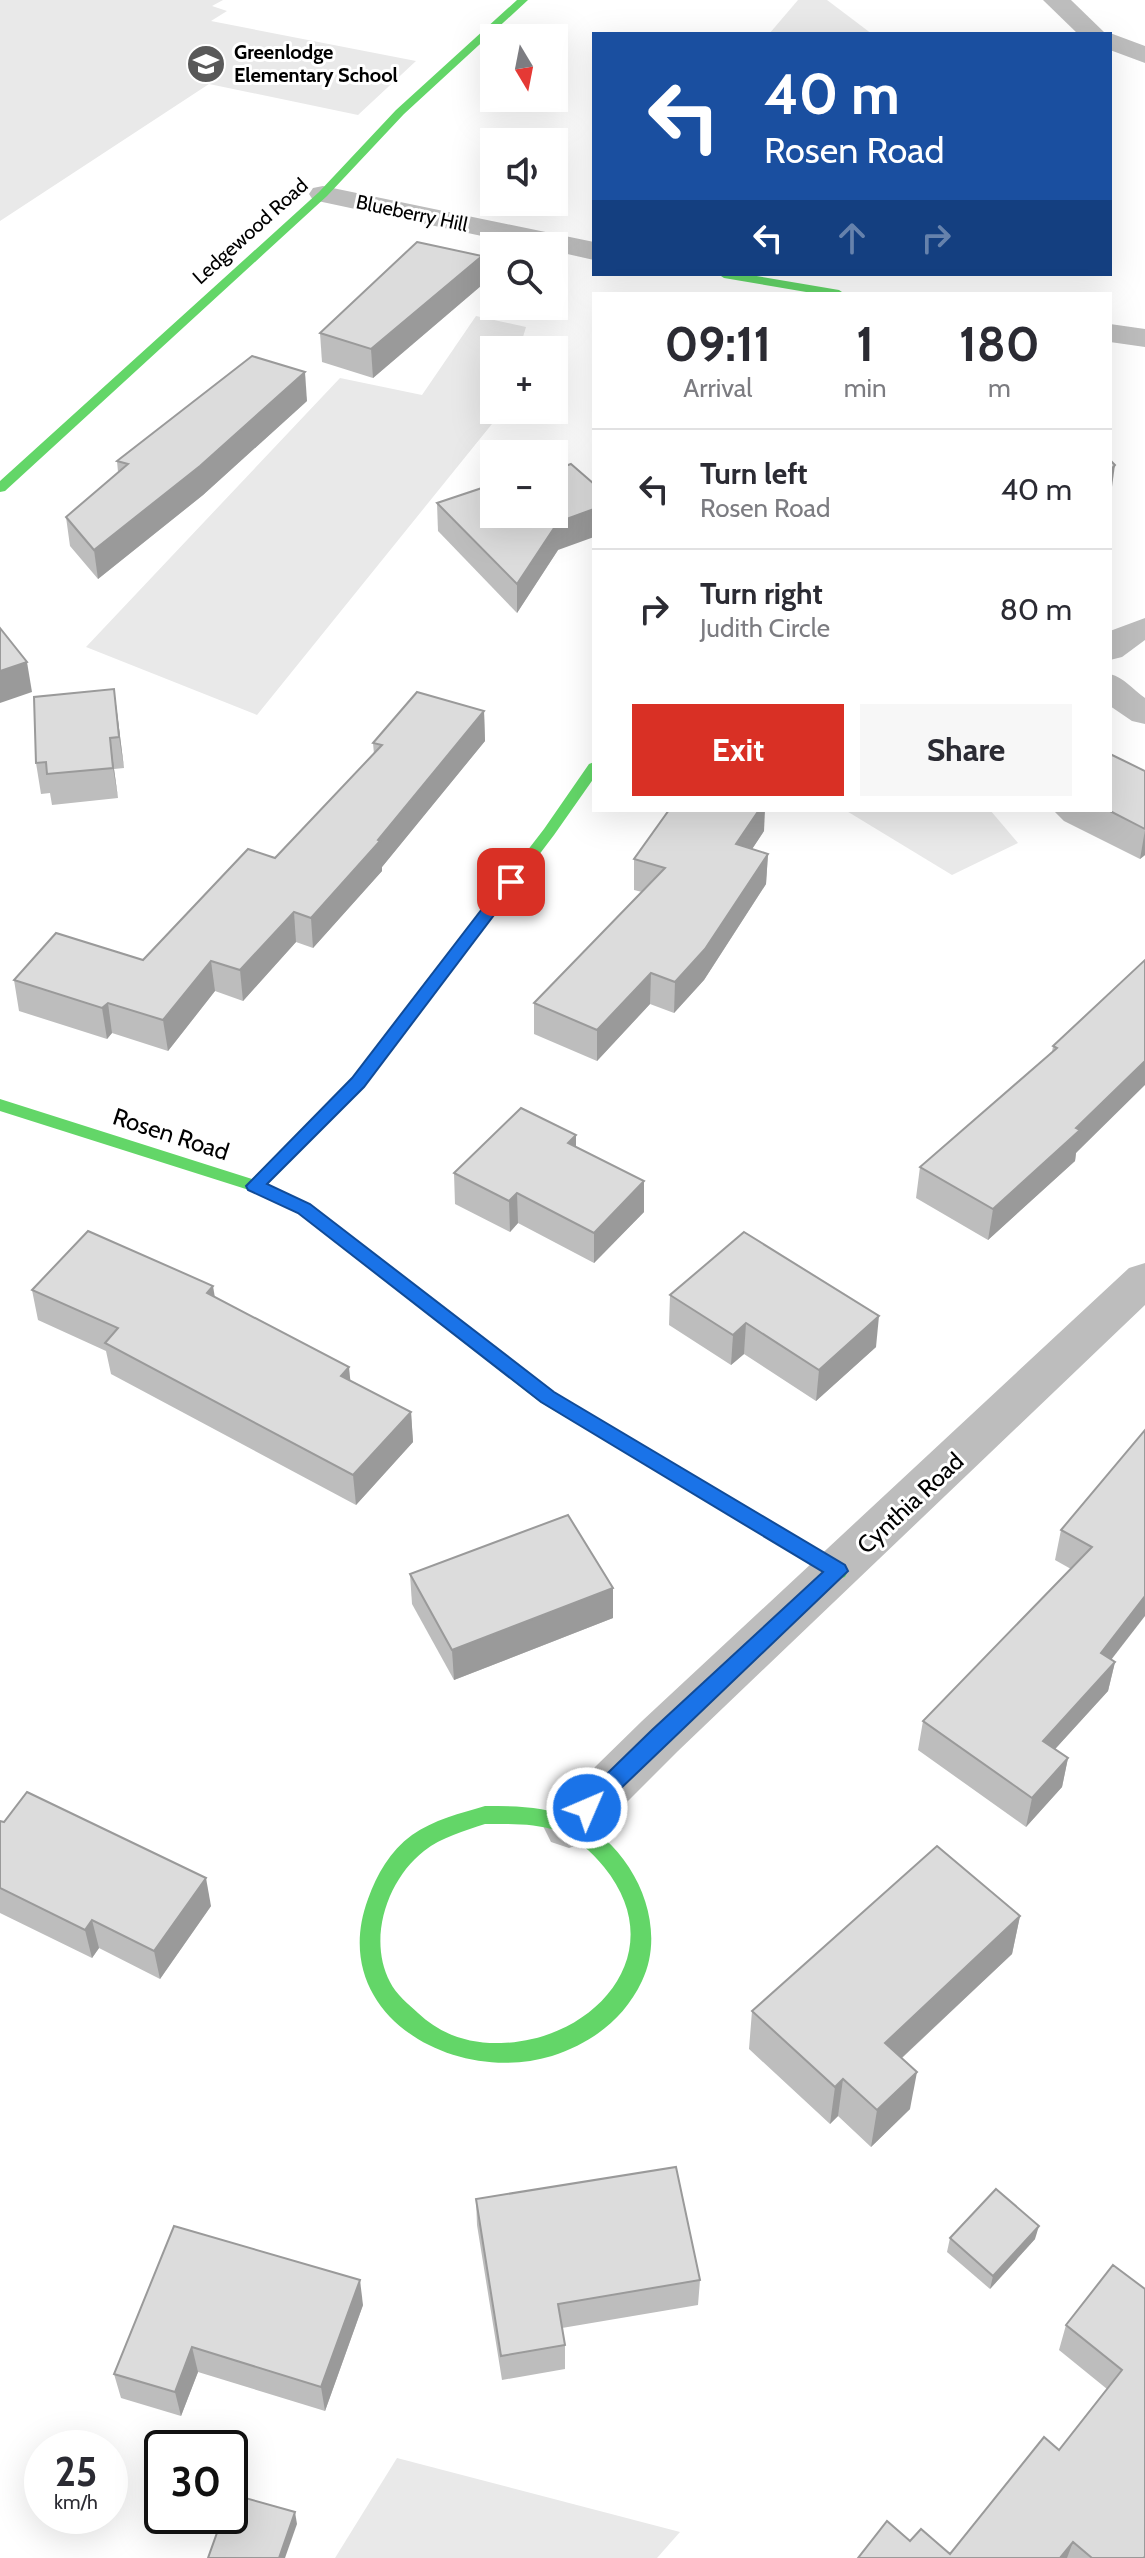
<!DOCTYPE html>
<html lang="en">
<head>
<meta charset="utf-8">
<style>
  body { margin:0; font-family:Cabin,sans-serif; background:#f7f7f7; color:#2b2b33; height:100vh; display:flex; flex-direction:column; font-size:30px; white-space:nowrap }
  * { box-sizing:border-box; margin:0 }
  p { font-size:26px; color:#7c7c81 }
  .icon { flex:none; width:44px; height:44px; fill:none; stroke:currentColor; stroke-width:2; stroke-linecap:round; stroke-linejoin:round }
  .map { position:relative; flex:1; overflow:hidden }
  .details { position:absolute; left:592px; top:292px; width:520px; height:520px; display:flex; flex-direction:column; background:#fff; border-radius:0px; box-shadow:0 8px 32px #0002 }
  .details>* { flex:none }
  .hud { position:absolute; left:592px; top:32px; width:520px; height:244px; border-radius:0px; box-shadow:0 8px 32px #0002; background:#1a4fa0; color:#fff; overflow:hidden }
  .needle { width:52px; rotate:170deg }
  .fabs { position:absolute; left:480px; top:24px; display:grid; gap:16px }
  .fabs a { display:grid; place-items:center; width:88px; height:88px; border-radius:0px; background:#fff; box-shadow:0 8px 32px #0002; font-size:40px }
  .speed { position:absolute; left:24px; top:2430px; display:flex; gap:16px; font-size:40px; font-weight:700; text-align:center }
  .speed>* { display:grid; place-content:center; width:104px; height:104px; border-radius:50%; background:#fff; box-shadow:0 8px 32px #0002; line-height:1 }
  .speed small { font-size:20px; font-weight:400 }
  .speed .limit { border:4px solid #111; border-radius:12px; background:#fff; color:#111 }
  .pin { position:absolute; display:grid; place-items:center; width:68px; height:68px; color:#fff; margin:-34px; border-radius:16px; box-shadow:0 4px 12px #0006 }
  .me { position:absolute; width:88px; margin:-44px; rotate:45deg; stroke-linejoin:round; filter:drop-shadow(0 0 6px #0008) }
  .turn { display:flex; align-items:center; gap:28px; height:168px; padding:0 40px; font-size:36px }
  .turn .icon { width:104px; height:104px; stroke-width:2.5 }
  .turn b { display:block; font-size:56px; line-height:68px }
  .lanes { display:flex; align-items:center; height:76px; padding:0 40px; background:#0003; justify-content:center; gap:40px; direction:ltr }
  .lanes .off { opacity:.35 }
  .eta { display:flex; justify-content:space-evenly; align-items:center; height:136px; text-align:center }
  .eta b { font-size:48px; font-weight:700; line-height:56px }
  .cta { display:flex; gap:16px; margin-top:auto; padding:16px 40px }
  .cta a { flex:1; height:92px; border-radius:0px; background:#d93025; color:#fff; font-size:32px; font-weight:700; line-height:92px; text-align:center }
  .cta a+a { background:#f7f7f7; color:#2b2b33 }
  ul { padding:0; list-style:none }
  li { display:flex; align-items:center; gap:24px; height:120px; padding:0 40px; border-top:2px solid #e1e1e2 }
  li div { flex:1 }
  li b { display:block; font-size:30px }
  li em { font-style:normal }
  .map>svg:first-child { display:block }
  .green { fill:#e9e9e9 }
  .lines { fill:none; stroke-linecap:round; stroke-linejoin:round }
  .street { fill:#bdbdbd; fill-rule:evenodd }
  .fast { fill:#63d668; fill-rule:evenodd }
  .wall { fill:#bdbdbd }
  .shaded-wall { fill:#9a9a9a }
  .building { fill:#dcdcdc; stroke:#9a9a9a; stroke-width:2 }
  .route { fill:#1a73e8; stroke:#114b97; stroke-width:2 }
  .labels { text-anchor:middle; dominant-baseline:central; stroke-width:6; stroke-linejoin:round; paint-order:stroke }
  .far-poi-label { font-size:20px; font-weight:bold; fill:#000; stroke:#fff; text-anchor:start }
  .far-street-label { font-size:20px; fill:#000; stroke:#fff }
  .street-label { font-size:24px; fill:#000; stroke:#fff }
</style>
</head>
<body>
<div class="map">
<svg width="1145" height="2558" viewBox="0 0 1145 2558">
  <rect width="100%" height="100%" fill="#fff"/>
  <g class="green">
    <polygon points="0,0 223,0 212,6 227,11 211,21 416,61 358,115 209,84 0,221"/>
    <polygon points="798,0 827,0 872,34 769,34"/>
    <polygon points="476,316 526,327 519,350 494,350 494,410 501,410 500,414 257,715 86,647 340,378 422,395"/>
    <polygon points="845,810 990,810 1018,843 952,875"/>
    <polygon points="397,2458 680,2532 657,2558 335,2558"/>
  </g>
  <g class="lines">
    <g class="street">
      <polygon points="1043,0 1071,0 1106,34 1078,34"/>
      <polygon points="1110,33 1145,46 1145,63 1110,50 1110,34 1107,34"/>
      <polygon points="323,186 594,242 594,260 554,251 554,246 529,246 313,200 309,194 313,188"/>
      <polygon points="1110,324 1145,329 1145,347 1110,342"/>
      <polygon points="1145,618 1145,640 1122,657 1110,660 1110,631"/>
      <path d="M 1110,674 C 1125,678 1132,689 1145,698 L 1145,724 L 1132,721 L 1110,706 Z"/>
      <polygon points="1145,1263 1145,1305 678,1751 587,1842 569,1848 551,1842 543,1826 551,1810 642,1721 1129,1268"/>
    </g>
    <g class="fast">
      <polygon points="517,0 528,0 404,114 327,196 5,491 0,492 0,481 319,192 396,110"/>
      <polygon points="718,274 745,274 839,290 845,294 818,294 724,278"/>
      <polygon points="594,762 594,778 554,835 364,1086 267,1184 310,1205 554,1392 845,1565 848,1571 845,1577 838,1579 540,1402 298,1213 249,1190 0,1111 0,1099 252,1179 352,1078 544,829 589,764"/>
      <path d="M 485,1806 C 515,1806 546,1806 574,1819 C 631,1844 670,1922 642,1981 C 624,2019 592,2043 552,2056 C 452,2086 326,2013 368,1899 C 377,1874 390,1851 412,1835 C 433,1820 461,1813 485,1806 ZM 485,1824 C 509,1824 535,1823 557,1831 C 576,1838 592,1852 604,1867 C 674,1953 594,2041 501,2043 C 470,2044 441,2035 418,2013 C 408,2004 396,1994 390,1982 C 367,1938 388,1879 424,1851 C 442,1837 464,1831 485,1824 Z"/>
    </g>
  </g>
  <g class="wall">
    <polygon points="482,285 373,378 322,362 320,333"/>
    <polygon points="307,401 203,495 98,579 70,546 66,517 118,472 117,461"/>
    <polygon points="437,503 494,514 558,550 517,613 438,531"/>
    <polygon points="114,689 124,768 114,769 118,798 52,805 50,793 41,794 36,763"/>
    <polygon points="484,711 485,741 382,867 382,871 313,948 296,942 243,1001 215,991 168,1051 112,1033 107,1039 19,1011 14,980 143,960 275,858 374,754 373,743"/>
    <polygon points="1145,771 1145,855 1140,859 1064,821 1053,810 1110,810"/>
    <polygon points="764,831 752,849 768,854 766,884 704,980 674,1013 650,1004 597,1061 534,1034 534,1003 642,892 634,890 634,859"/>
    <polygon points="1145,960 1076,1153 1075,1161 988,1240 916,1198 920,1167 1052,1052 1053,1046"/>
    <polygon points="576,1147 644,1212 594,1263 518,1223 510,1232 455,1204 454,1173"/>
    <polygon points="32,1290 215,1298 350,1380 411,1412 413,1442 356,1505 111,1374 106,1351 38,1320"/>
    <polygon points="670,1295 876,1347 816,1401 744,1354 731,1365 669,1325"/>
    <polygon points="1145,1430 1111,1660 1115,1662 1108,1691 1055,1749 1068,1758 1062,1787 1026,1827 918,1750 923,1721 1071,1569 1055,1560 1061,1530"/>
    <polygon points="410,1574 613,1588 613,1618 454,1680 412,1604"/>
    <polygon points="0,1821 211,1906 160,1979 99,1948 92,1958 0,1913"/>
    <polygon points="1020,1916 1012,1954 902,2058 910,2109 871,2147 838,2116 830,2124 749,2049 752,2011"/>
    <polygon points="476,2199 700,2280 698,2305 562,2328 565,2345 565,2369 502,2380 477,2225"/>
    <polygon points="174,2226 363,2305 325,2411 198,2372 181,2416 121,2398 114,2374"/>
    <polygon points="950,2238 1035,2239 990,2289 947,2252"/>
    <polygon points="1113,2265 1145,2558 858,2558 910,2541 950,2554 1059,2450 1107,2389 1059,2350 1066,2325"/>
  </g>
  <g class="shaded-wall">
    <polygon points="482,256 482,285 373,378 371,349"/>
    <polygon points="305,372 307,401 203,495 98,579 94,550"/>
    <polygon points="1115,465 1111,494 1110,495 1110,471"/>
    <polygon points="594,509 594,537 558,550 517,613 517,584 558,522"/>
    <polygon points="27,662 32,692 0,703 0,671"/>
    <polygon points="114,689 118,720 124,768 119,737"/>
    <polygon points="484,711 485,741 382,867 382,871 313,948 311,918 378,840"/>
    <polygon points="110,738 114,769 118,798 113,768"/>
    <polygon points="759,810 765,810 764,831 735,875 736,844"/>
    <polygon points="1145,830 1145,855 1140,859"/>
    <polygon points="768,854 766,884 704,980 674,1013 675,982"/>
    <polygon points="294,912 296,942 243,1001 240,970"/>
    <polygon points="211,961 215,991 168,1051 163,1020"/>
    <polygon points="651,973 650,1004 597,1061 597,1030"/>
    <polygon points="108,1003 112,1033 107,1039 102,1008"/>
    <polygon points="1145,1061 1145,1085 1076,1153 1075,1161 988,1240 993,1209"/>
    <polygon points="576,1135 576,1166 568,1143"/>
    <polygon points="644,1181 644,1212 594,1263 594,1233"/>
    <polygon points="517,1193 518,1223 510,1232 509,1201"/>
    <polygon points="213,1286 218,1316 207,1293"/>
    <polygon points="879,1316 876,1347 816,1401 819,1370"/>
    <polygon points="746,1323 744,1354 731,1365 733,1335"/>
    <polygon points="349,1367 352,1397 341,1376"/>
    <polygon points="411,1412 413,1442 356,1505 353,1475"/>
    <polygon points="613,1588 613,1618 454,1680 452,1650"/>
    <polygon points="1145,1596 1145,1616 1094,1682 1101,1653"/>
    <polygon points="1115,1662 1108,1691 1036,1770 1043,1741"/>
    <polygon points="1068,1758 1062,1787 1026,1827 1032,1798"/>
    <polygon points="206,1878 211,1906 160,1979 154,1951"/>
    <polygon points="1020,1916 1012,1954 878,2080 885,2043"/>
    <polygon points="92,1920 99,1948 92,1958 85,1930"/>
    <polygon points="917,2072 910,2109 871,2147 877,2110"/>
    <polygon points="843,2079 838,2116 830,2124 835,2087"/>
    <polygon points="1039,2226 1035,2239 990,2289 993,2276"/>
    <polygon points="360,2280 363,2305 325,2411 321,2387"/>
    <polygon points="192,2347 198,2372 181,2416 175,2392"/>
    <polygon points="295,2512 297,2524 285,2558 279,2558"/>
    <polygon points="1073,2542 1067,2558 1060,2558"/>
  </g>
  <g class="building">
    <polygon points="417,242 482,256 371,349 320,333"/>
    <polygon points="252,356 305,372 200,466 94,550 66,517 128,464 117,461"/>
    <polygon points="1110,460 1115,465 1110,471"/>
    <polygon points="571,464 594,484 594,509 558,522 517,584 437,503 494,484 494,514 554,514 554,470"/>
    <polygon points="0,628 27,662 0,671"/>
    <polygon points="114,689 119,737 110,738 113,768 47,774 46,762 36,763 34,697"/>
    <polygon points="417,692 484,711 378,840 380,841 311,918 294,912 240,970 211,961 163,1020 108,1003 102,1008 14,980 56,933 143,960 248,849 275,858 382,745 373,743"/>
    <polygon points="1110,754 1145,771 1145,829 1108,810 1110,810"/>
    <polygon points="669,810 759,810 736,844 768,854 705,949 675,982 651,973 597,1030 534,1003 665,868 634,859"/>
    <polygon points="1145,960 1145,1061 1076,1128 1080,1130 993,1209 920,1167 1057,1048 1053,1046"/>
    <polygon points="521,1108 576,1135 568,1143 644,1181 594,1233 517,1193 509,1201 454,1173"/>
    <polygon points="88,1231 213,1286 207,1293 349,1367 341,1376 411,1412 353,1475 105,1343 118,1328 32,1290"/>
    <polygon points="744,1232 879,1316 819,1370 746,1323 733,1335 670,1295"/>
    <polygon points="1145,1430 1145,1596 1101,1653 1115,1662 1043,1741 1068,1758 1032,1798 923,1721 1092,1547 1061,1530"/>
    <polygon points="568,1515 613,1588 452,1650 410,1574"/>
    <polygon points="27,1792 206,1878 154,1951 92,1920 85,1930 0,1888 0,1821 4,1822"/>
    <polygon points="937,1846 1020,1916 885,2043 917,2072 877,2110 843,2079 835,2087 752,2011"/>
    <polygon points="676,2167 700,2280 558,2304 565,2345 501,2356 476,2199"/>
    <polygon points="996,2189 1039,2226 993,2276 950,2238"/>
    <polygon points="174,2226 360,2280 321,2387 192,2347 175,2392 114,2374"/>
    <polygon points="1113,2265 1145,2289 1145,2556 1144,2558 1092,2558 1073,2542 1060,2558 858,2558 887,2521 910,2541 921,2529 950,2554 1044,2437 1059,2450 1122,2370 1066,2325"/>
    <polygon points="231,2494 295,2512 279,2558 208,2558 223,2516 230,2516"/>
  </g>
  <polygon class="route" points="511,877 516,879 516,886 364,1087 267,1184 310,1204 554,1392 845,1565 848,1571 594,1814 587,1817 579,1814 576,1808 579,1801 652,1730 823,1572 541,1402 298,1213 248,1190 246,1186 352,1078 505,879"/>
  <defs>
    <symbol id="school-disc" viewBox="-11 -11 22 22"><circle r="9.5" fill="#595959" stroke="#fff"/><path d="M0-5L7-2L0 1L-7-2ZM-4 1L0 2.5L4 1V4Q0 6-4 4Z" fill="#fff"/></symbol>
  </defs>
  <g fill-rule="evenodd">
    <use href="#school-disc" x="184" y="42" width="44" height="44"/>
  </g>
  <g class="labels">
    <g class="far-poi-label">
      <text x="234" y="52">Greenlodge<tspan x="234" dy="23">Elementary School</tspan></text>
    </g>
    <g class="far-street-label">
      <text transform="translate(412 213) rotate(12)">Blueberry Hill</text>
      <text transform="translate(250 231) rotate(-42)">Ledgewood Road</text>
    </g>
    <g class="street-label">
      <text transform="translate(171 1134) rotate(18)">Rosen Road</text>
      <text transform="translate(910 1503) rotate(-43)">Cynthia Road</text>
    </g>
  </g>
</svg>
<div class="fabs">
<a><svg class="needle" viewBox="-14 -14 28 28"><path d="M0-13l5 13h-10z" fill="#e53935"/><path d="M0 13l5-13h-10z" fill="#7c7c81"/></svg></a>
<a><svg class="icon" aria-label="sound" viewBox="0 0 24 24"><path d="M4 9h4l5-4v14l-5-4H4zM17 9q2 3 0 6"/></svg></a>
<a><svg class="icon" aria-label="search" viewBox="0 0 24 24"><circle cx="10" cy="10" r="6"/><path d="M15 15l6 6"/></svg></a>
<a>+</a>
<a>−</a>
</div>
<div class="speed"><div>25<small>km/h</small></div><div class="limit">30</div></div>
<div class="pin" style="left:511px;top:882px;background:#d93025"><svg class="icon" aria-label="arrive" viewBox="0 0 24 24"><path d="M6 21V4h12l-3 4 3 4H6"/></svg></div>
<svg class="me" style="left:587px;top:1808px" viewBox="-20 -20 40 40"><circle r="17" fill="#1a73e8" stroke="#fff" stroke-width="3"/><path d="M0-11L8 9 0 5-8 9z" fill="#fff"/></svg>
<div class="hud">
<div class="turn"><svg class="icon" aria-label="left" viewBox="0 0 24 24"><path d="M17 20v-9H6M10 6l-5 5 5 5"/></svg><div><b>40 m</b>Rosen Road</div></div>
<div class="lanes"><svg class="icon" aria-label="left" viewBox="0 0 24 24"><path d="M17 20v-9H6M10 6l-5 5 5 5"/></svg><svg class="icon off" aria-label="ahead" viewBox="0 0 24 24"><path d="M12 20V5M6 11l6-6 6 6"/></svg><svg class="icon off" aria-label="right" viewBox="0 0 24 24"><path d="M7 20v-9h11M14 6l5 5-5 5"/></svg></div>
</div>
<section class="details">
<div class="eta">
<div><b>09:11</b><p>Arrival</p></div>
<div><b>1</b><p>min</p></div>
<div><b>180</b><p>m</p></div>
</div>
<ul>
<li><svg class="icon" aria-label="left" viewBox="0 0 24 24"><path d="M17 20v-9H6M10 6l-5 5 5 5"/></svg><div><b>Turn left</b><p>Rosen Road</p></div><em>40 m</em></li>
<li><svg class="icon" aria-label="right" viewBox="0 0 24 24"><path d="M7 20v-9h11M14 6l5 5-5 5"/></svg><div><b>Turn right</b><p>Judith Circle</p></div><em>80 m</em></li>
</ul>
<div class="cta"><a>Exit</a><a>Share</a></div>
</section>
</div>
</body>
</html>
